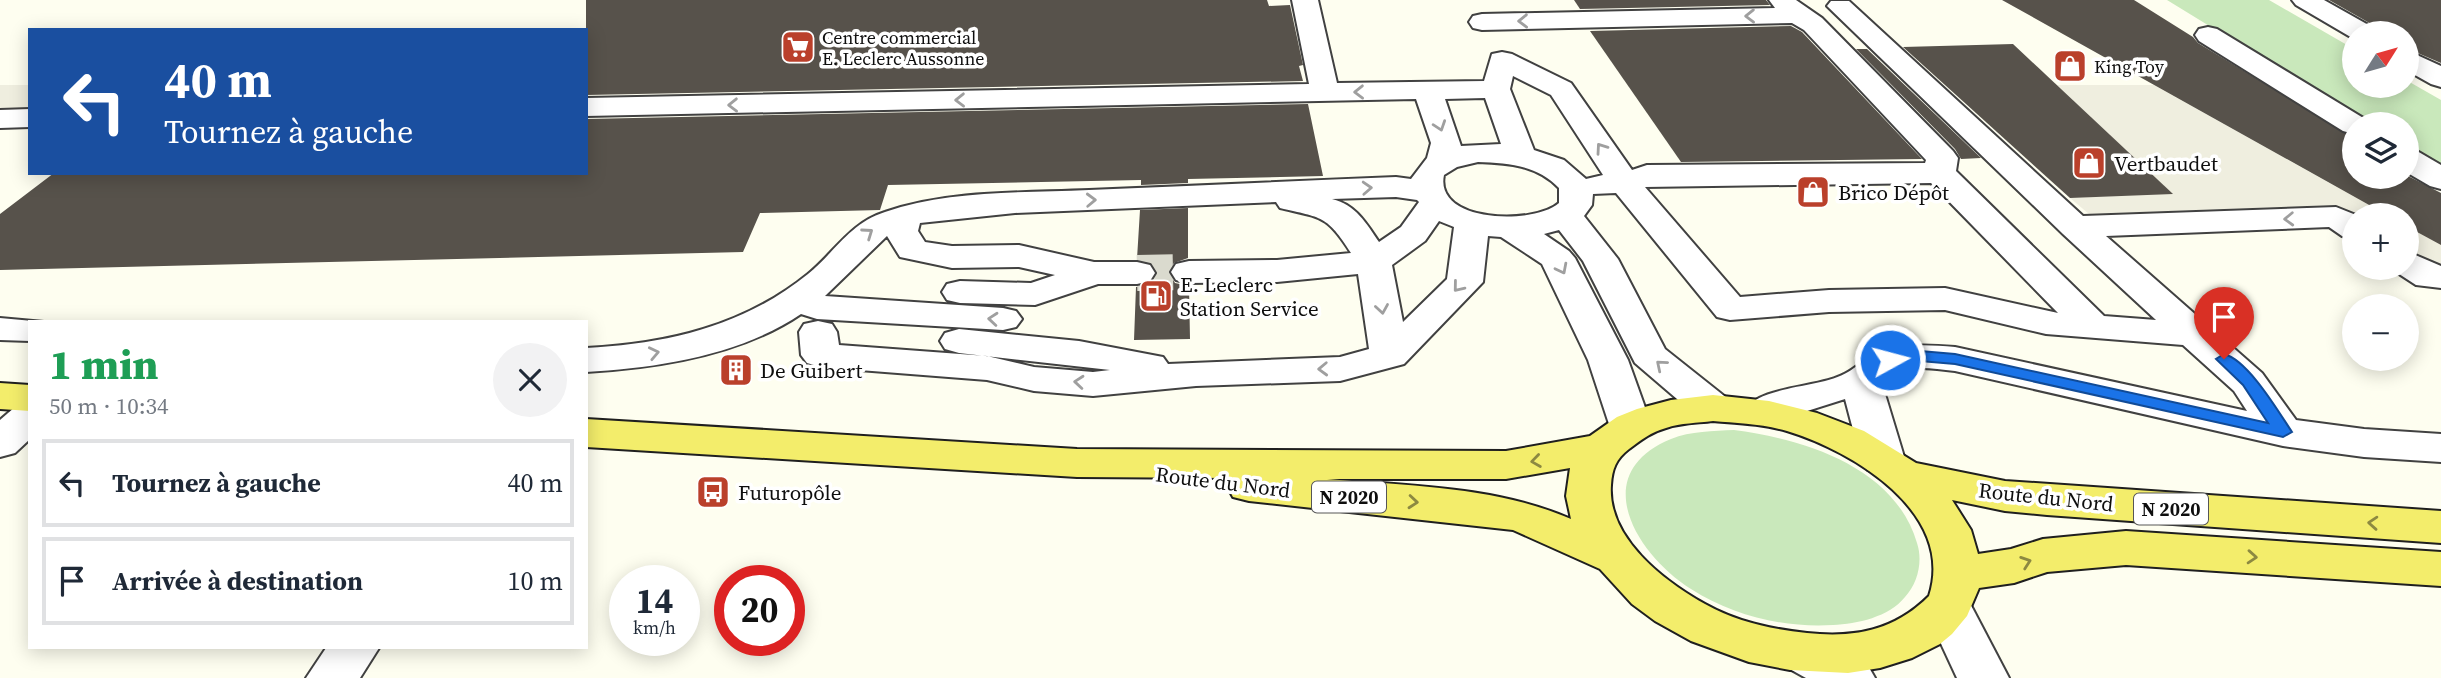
<!DOCTYPE html>
<html lang="fr">
<head>
<meta charset="utf-8">
<style>
  body { margin:0; font-family:"Source Serif 4",serif; background:#f2f2f3; color:#1f2937; height:100vh; display:flex; flex-direction:column; font-size:26px; white-space:nowrap }
  * { box-sizing:border-box; margin:0 }
  p { font-size:23px; color:#747a83 }
  .icon { flex:none; width:38px; height:38px; fill:none; stroke:currentColor; stroke-width:2; stroke-linecap:round; stroke-linejoin:round }
  .map { position:relative; flex:1; overflow:hidden }
  .side { position:absolute; left:28px; top:320px; width:560px; height:329px; display:flex; flex-direction:column; background:#fff; border-radius:0px; box-shadow:0 4px 18px #0003 }
  .side>* { flex:none }
  .hud { position:absolute; left:28px; top:28px; width:560px; height:147px; border-radius:0px; box-shadow:0 4px 18px #0003; background:#1a4fa0; color:#fff; overflow:hidden }
  .needle { width:46px; rotate:53deg }
  .controls { position:absolute; left:2342px; top:21px; display:grid; gap:14px }
  .controls a { display:grid; place-items:center; width:77px; height:77px; border-radius:50%; background:#fff; box-shadow:0 4px 18px #0003; font-size:35px }
  .speed { position:absolute; left:609px; top:565px; display:flex; gap:14px; font-size:35px; font-weight:700; text-align:center }
  .speed>* { display:grid; place-content:center; width:91px; height:91px; border-radius:50%; background:#fff; box-shadow:0 4px 18px #0003; line-height:1 }
  .speed small { font-size:18px; font-weight:400 }
  .speed .limit { border:10px solid #d22; background:#fff; color:#111 }
  .pin { position:absolute; display:grid; place-items:center; width:60px; height:60px; color:#fff; margin:-72px -30px; border-radius:50% 50% 50% 0; rotate:-45deg; box-shadow:0 0 7px #0007 }
  .pin .icon { rotate:45deg }
  .me { position:absolute; width:77px; margin:-38px; rotate:83deg; stroke-linejoin:round; filter:drop-shadow(0 0 5px #0008) }
  .turn { display:flex; align-items:center; gap:24px; height:147px; padding:0 21px; font-size:32px }
  .turn .icon { width:91px; height:91px; stroke-width:2.5 }
  .turn b { display:block; font-size:49px; line-height:60px }
  .round { display:grid; place-items:center; flex:none; width:74px; height:74px; border-radius:37px; background:#f2f2f3 }
  .overview { display:flex; align-items:center; justify-content:space-between; height:119px; padding:0 21px }
  h1 { font-size:42px; font-weight:800; line-height:52px; color:#1e9e55 }
  ul { padding:0; list-style:none }
  li { display:flex; align-items:center; gap:21px; height:88px; margin:0 14px 10px; padding:0 7px; border:4px solid #e0e1e3; border-radius:0px }
  li div { flex:1 }
  li b { display:block; font-size:26px }
  li em { font-style:normal }
  .map>svg:first-child { display:block }
  .green { fill:#c9e8bb }
  .plaza { fill:#efeedf }
  .building { fill:#57524b }
  .lines { fill:none; stroke-linecap:round; stroke-linejoin:round }
  .minor-tunnel { stroke:#dadace; stroke-width:36; stroke-dasharray:36 18; stroke-linecap:butt }
  .minor-casing { stroke:#414141; stroke-width:4 }
  .major-casing { stroke:#1f1f1f; stroke-width:4 }
  .minor { fill:#fff; fill-rule:evenodd }
  .major { fill:#f3ed6b; fill-rule:evenodd }
  .oneway { stroke:#9f9f9f }
  .oneway2 { stroke:#8c8941 }
  .route { fill:#1a73e8; stroke:#114b97; stroke-width:2 }
  .labels { text-anchor:middle; dominant-baseline:central; stroke-width:7; stroke-linejoin:round; paint-order:stroke }
  .far-poi-label { font-size:18px; fill:#0e0e0e; stroke:#fff; text-anchor:start }
  .shield { fill:#fff; stroke:#565656; stroke-width:2 }
  .shield-label { font-size:19px; font-weight:bold; fill:#0e0e0e }
  .poi-label { font-size:21px; fill:#0e0e0e; stroke:#fff; text-anchor:start }
  .street-label { font-size:21px; fill:#0e0e0e; stroke:#fff }
</style>
</head>
<body>
<div class="map">
<svg width="2441" height="678" viewBox="0 0 2441 678">
  <rect width="100%" height="100%" fill="#fefef0"/>
  <g class="green">
    <polygon points="2167,0 2269,0 2354,49 2354,86 2406,86 2406,80 2441,100 2441,168 2406,147 2406,124 2369,124"/>
    <path d="M 1734,430 C 1804,439 1895,467 1917,543 C 1923,561 1918,583 1905,597 C 1889,617 1857,624 1833,625 C 1784,628 1733,616 1691,589 C 1637,555 1586,474 1671,439 C 1691,431 1713,431 1734,430 Z"/>
  </g>
  <g class="plaza">
    <polygon points="0,85 30,85 30,114 0,110"/>
    <polygon points="2057,85 2154,85 2387,215 2354,216 2336,205 2089,214 2070,198 2157,194 2150,173"/>
    <polygon points="2406,226 2441,245 2441,266 2437,266 2406,248"/>
  </g>
  <g class="building">
    <polygon points="586,0 1267,0 1269,6 1290,5 1303,65 1299,66 1303,81 586,95"/>
    <polygon points="1574,0 1766,0 1770,5 1580,9"/>
    <polygon points="2002,0 2134,0 2193,37 2198,43 2354,138 2354,177 2406,175 2441,193 2441,245 2406,226 2406,215 2387,215"/>
    <polygon points="2329,0 2441,0 2441,63 2406,48 2406,33 2380,33 2373,25"/>
    <polygon points="1791,26 1802,32 1922,159 1681,162 1590,31"/>
    <polygon points="2013,44 2173,194 2070,198 1903,47"/>
    <polygon points="1856,49 1867,49 1981,158 1961,159 1955,149"/>
    <polygon points="1308,104 1323,176 1188,179 1188,183 1141,185 1141,180 888,185 880,210 760,213 743,252 0,270 0,214 54,173 586,173 586,119"/>
    <polygon points="1188,208 1188,258 1174,263 1169,273 1175,283 1189,286 1190,339 1134,340 1136,287 1151,284 1157,274 1152,264 1137,259 1140,210"/>
  </g>
  <g class="lines">
    <polyline class="minor-tunnel" points="1137,273 1189,272"/>
    <defs>
      <g id="minor">
        <path d="M 1292,0 L 1318,0 L 1337,83 L 1484,81 L 1492,54 L 1502,52 L 1512,54 L 1571,83 L 1632,170 L 1647,165 L 1925,163 L 1926,160 L 1804,30 L 1792,23 L 1482,30 L 1473,28 L 1469,22 L 1473,16 L 1482,14 L 1775,8 L 1769,0 L 1796,0 L 1822,18 L 1953,151 L 1958,158 L 1956,171 L 2104,316 L 2156,320 L 2063,234 L 1827,6 L 1831,1 L 1849,1 L 2083,216 L 2336,207 L 2356,215 L 2354,215 L 2354,239 L 2342,236 L 2329,227 L 2106,236 L 2262,373 L 2296,420 L 2364,429 L 2441,434 L 2441,462 L 2364,457 L 2283,446 L 1955,371 C 1925,368 1905,362 1882,384 L 1905,460 L 1898,470 L 1883,474 L 1868,470 L 1861,460 L 1845,399 L 1763,425 L 1748,421 L 1742,412 C 1761,384 1821,389 1848,372 C 1865,362 1867,353 1890,348 C 1912,344 1933,345 1955,347 L 2247,411 L 2234,391 L 2183,345 L 2046,334 L 1945,310 L 1829,312 L 1730,320 L 1717,317 L 1616,193 L 1593,194 L 1592,205 L 1584,216 L 1618,259 L 1665,349 L 1728,399 L 1734,408 L 1728,417 L 1713,421 L 1698,417 L 1635,363 L 1583,261 L 1559,230 L 1544,234 L 1569,251 L 1575,258 L 1628,360 L 1652,427 L 1646,436 L 1631,440 L 1616,436 L 1610,427 L 1588,360 L 1542,264 L 1501,237 L 1488,236 L 1483,282 L 1404,364 L 1340,381 L 1196,386 L 1093,396 L 1034,391 L 987,380 L 821,367 L 807,363 L 801,355 L 799,332 L 804,324 L 818,321 L 832,324 L 837,332 L 839,345 L 987,356 L 1034,367 L 1093,372 L 1110,370 L 959,353 L 945,349 L 940,341 L 945,333 L 959,329 L 1079,341 L 1163,357 L 1168,364 L 1340,357 L 1369,349 L 1358,274 L 1277,282 L 1189,283 L 1176,280 L 1171,272 L 1176,264 L 1189,261 L 1277,260 L 1351,253 C 1327,215 1322,218 1280,208 L 1276,202 L 1015,213 L 920,223 L 918,231 L 925,242 L 952,246 L 1019,245 L 1094,262 L 1137,262 L 1150,265 L 1155,273 L 1150,281 L 1137,284 L 1098,284 L 1035,305 L 960,303 L 947,300 L 942,292 L 947,284 L 960,281 L 1031,283 L 1055,275 L 1019,267 L 952,268 L 900,257 L 887,236 L 825,296 L 1003,308 L 1016,311 L 1022,319 L 1016,327 L 1003,330 L 817,319 L 801,314 C 741,355 658,368 586,372 L 586,348 C 667,344 744,326 808,274 C 835,252 850,223 885,212 C 949,190 1022,193 1089,190 C 1192,186 1294,181 1396,177 L 1411,179 L 1427,158 L 1431,143 L 1416,99 L 586,116 L 586,98 L 1309,84 ZM 1513,76 L 1551,95 L 1603,175 L 1586,179 L 1564,160 L 1534,150 L 1510,89 ZM 1485,98 L 1501,144 L 1461,146 L 1445,99 ZM 1478,162 C 1508,163 1537,165 1559,188 L 1559,203 C 1534,225 1434,223 1444,175 L 1457,167 ZM 1931,183 L 2058,313 L 1945,288 L 1829,290 L 1740,297 L 1645,187 ZM 1396,197 L 1417,200 L 1419,202 L 1401,227 L 1379,242 C 1366,223 1356,205 1332,199 ZM 1439,221 L 1454,227 L 1447,279 L 1403,322 L 1392,265 L 1425,241 Z"/>
        <polygon points="2292,0 2324,0 2372,27 2376,33 2354,33 2354,39 2296,5"/>
        <polygon points="2208,27 2217,29 2365,119 2369,124 2354,124 2354,134 2343,131 2199,41 2195,35 2199,29"/>
        <polygon points="2406,50 2441,66 2441,87 2431,84 2406,70"/>
        <polygon points="30,109 30,127 0,128 0,110"/>
        <polygon points="2406,149 2417,151 2441,165 2441,189 2430,186 2406,172"/>
        <polygon points="2406,251 2441,266 2441,288 2416,285 2393,270 2392,268 2406,268"/>
        <polygon points="0,318 44,322 30,322 30,341 0,340"/>
        <polygon points="30,403 30,439 15,453 0,457 0,420 15,407"/>
        <polygon points="1948,589 1965,594 2009,678 1957,678 1924,607 1931,594"/>
        <polygon points="1806,634 1824,640 1867,664 1875,678 1806,678 1788,668 1781,654 1788,640"/>
        <polygon points="326,648 379,648 360,678 306,678"/>
      </g>
      <g id="major">
        <polygon points="0,383 30,385 30,411 0,409"/>
        <path d="M 1713,395 L 1769,401 L 1817,413 L 1864,431 L 1916,463 L 2005,481 L 2441,511 L 2441,543 L 2047,515 L 2005,511 L 1952,500 L 1971,530 L 1978,554 L 2011,549 L 2043,539 L 2126,531 L 2441,552 L 2441,586 L 2126,565 L 2047,572 L 2014,583 L 1979,588 L 1967,616 L 1952,634 L 1940,644 L 1912,658 L 1880,668 L 1848,673 L 1790,670 L 1749,662 L 1691,641 L 1655,621 L 1632,604 L 1600,569 L 1513,530 L 1249,501 L 1233,497 L 1227,486 L 1232,478 L 1077,477 L 586,447 L 586,419 L 1077,449 L 1506,451 L 1590,436 L 1617,417 L 1637,409 L 1671,400 ZM 1713,421 C 1737,423 1763,424 1787,431 C 1853,451 1956,513 1929,596 C 1894,631 1854,638 1807,633 C 1771,629 1737,622 1705,604 C 1664,581 1607,538 1611,485 C 1612,469 1616,459 1629,449 C 1641,440 1651,432 1666,428 C 1681,423 1697,423 1713,421 ZM 1570,468 L 1566,496 L 1571,519 C 1495,486 1409,486 1327,479 L 1506,479 Z"/>
      </g>
    </defs>
    <use href="#minor" class="minor-casing"/>
    <use href="#major" class="major-casing"/>
    <use href="#minor" class="minor"/>
    <use href="#major" class="major"/>
  </g>
  <defs><path id="oneway-chevron" d="M-2-3.5L2.5 0L-2 3.5" fill="none" stroke-width="1.6" stroke-linecap="round" stroke-linejoin="round" transform="scale(1.75)"/></defs>
  <g class="oneway">
    <use href="#oneway-chevron" transform="translate(1750 16) rotate(179)"/>
    <use href="#oneway-chevron" transform="translate(1523 21) rotate(179)"/>
    <use href="#oneway-chevron" transform="translate(1359 92) rotate(179)"/>
    <use href="#oneway-chevron" transform="translate(960 100) rotate(179)"/>
    <use href="#oneway-chevron" transform="translate(733 105) rotate(179)"/>
    <use href="#oneway-chevron" transform="translate(1440 126) rotate(71)"/>
    <use href="#oneway-chevron" transform="translate(1601 148) rotate(-125)"/>
    <use href="#oneway-chevron" transform="translate(1367 188) rotate(-3)"/>
    <use href="#oneway-chevron" transform="translate(1091 200) rotate(-2)"/>
    <use href="#oneway-chevron" transform="translate(2289 219) rotate(178)"/>
    <use href="#oneway-chevron" transform="translate(868 233) rotate(-35)"/>
    <use href="#oneway-chevron" transform="translate(1562 269) rotate(63)"/>
    <use href="#oneway-chevron" transform="translate(1458 287) rotate(129)"/>
    <use href="#oneway-chevron" transform="translate(1382 309) rotate(81)"/>
    <use href="#oneway-chevron" transform="translate(993 319) rotate(-175)"/>
    <use href="#oneway-chevron" transform="translate(654 353) rotate(-12)"/>
    <use href="#oneway-chevron" transform="translate(1661 365) rotate(-140)"/>
    <use href="#oneway-chevron" transform="translate(1323 369) rotate(178)"/>
    <use href="#oneway-chevron" transform="translate(1079 382) rotate(-175)"/>
  </g>
  <g class="oneway2">
    <use href="#oneway-chevron" transform="translate(1536 461) rotate(172)"/>
    <use href="#oneway-chevron" transform="translate(1413 502) rotate(5)"/>
    <use href="#oneway-chevron" transform="translate(2373 523) rotate(-176)"/>
    <use href="#oneway-chevron" transform="translate(2252 557) rotate(4)"/>
    <use href="#oneway-chevron" transform="translate(2026 562) rotate(-19)"/>
  </g>
  <path class="route" d="M 1920,351 L 1955,354 L 2268,423 L 2243,385 L 2216,359 L 2224,354 C 2248,360 2278,411 2292,432 L 2283,437 L 1955,364 L 1920,361 L 1890,365 L 1882,360 L 1890,356 Z"/>
  <defs>
    <symbol id="supermarket-square" viewBox="-11 -11 22 22"><rect x="-9" y="-9" width="18" height="18" rx="4" fill="#ba402b" stroke="#fff"/><path d="M-6-5.5h2.5l.6 2H6L4.5 2H-2.5L-4.4-4H-6ZM-1.5 3.2a1.3 1.3 0 1 0 .1 0ZM3 3.2a1.3 1.3 0 1 0 .1 0Z" fill="#fff"/></symbol>
    <symbol id="shop-square" viewBox="-11 -11 22 22"><rect x="-9" y="-9" width="18" height="18" rx="4" fill="#ba402b" stroke="#fff"/><path d="M-5-2.5h2.3a2.7 3.5 0 0 1 5.4 0H5L5.5 6h-11ZM-1.5-2.5h3a1.5 2.3 0 0 0-3 0Z" fill="#fff"/></symbol>
    <symbol id="fuel-square" viewBox="-11 -11 22 22"><rect x="-9" y="-9" width="18" height="18" rx="4" fill="#ba402b" stroke="#fff"/><path d="M-5.5-6h7V0h2V4h1.3V-2.5L3-4.5l.8-.8L6-3V5H2.5V1h-1V6h-7ZM-4.2-4.7v3.2H.2V-4.7Z" fill="#fff"/></symbol>
    <symbol id="building-square" viewBox="-11 -11 22 22"><rect x="-9" y="-9" width="18" height="18" rx="4" fill="#ba402b" stroke="#fff"/><path d="M-4-6H4V6H1V3H-1V6H-4ZM-2.5-4.3h1.7v1.8h-1.7ZM.8-4.3h1.7v1.8H.8ZM-2.5-1h1.7V.8h-1.7ZM.8-1h1.7V.8H.8Z" fill="#fff"/></symbol>
    <symbol id="bus-square" viewBox="-11 -11 22 22"><rect x="-9" y="-9" width="18" height="18" rx="4" fill="#ba402b" stroke="#fff"/><path d="M-5-6H5V4H4V6H2V4H-2V6H-4V4H-5ZM-3.5-4V0h7V-4ZM-3.5 1.2v1.5H-2V1.2ZM2 1.2v1.5H3.5V1.2Z" fill="#fff"/></symbol>
  </defs>
  <g fill-rule="evenodd">
    <use href="#supermarket-square" x="779" y="28" width="38" height="38"/>
    <use href="#shop-square" x="2051" y="47" width="38" height="38"/>
    <use href="#shop-square" x="2070" y="144" width="38" height="38"/>
    <use href="#shop-square" x="1794" y="173" width="38" height="38"/>
    <use href="#fuel-square" x="1137" y="277" width="38" height="38"/>
    <use href="#building-square" x="717" y="351" width="38" height="38"/>
    <use href="#bus-square" x="694" y="473" width="38" height="38"/>
  </g>
  <g class="labels">
    <g class="far-poi-label">
      <text x="822" y="37">Centre commercial<tspan x="822" dy="21">E. Leclerc Aussonne</tspan></text>
      <text x="2094" y="66">King Toy</text>
    </g>
    <g class="shield">
      <rect x="1312" y="481.5" width="74" height="31" rx="5"/>
      <rect x="2134" y="493.5" width="74" height="31" rx="5"/>
    </g>
    <g class="shield-label">
      <text x="1349" y="497">N 2020</text>
      <text x="2171" y="509">N 2020</text>
    </g>
    <g class="poi-label">
      <text x="2114" y="163">Vertbaudet</text>
      <text x="1838" y="192">Brico Dépôt</text>
      <text x="1180" y="284">E. Leclerc<tspan x="1180" dy="24">Station Service</tspan></text>
      <text x="760" y="370">De Guibert</text>
      <text x="738" y="492">Futuropôle</text>
    </g>
    <g class="street-label">
      <text transform="translate(1223 482) rotate(7)">Route du Nord</text>
      <text transform="translate(2046 497) rotate(6)">Route du Nord</text>
    </g>
  </g>
</svg>
<div class="controls">
<a><svg class="needle" viewBox="-14 -14 28 28"><path d="M0-13l5 13h-10z" fill="#e53935"/><path d="M0 13l5-13h-10z" fill="#747a83"/></svg></a>
<a><svg class="icon" aria-label="layers" viewBox="0 0 24 24"><path d="M12 4l9 5-9 5-9-5zM3 14l9 5 9-5"/></svg></a>
<a>+</a>
<a>−</a>
</div>
<div class="speed"><div>14<small>km/h</small></div><div class="limit">20</div></div>
<div class="pin" style="left:2224px;top:359px;background:#d93025"><svg class="icon" aria-label="arrive" viewBox="0 0 24 24"><path d="M6 21V4h12l-3 4 3 4H6"/></svg></div>
<svg class="me" style="left:1890px;top:360px" viewBox="-20 -20 40 40"><circle r="17" fill="#1a73e8" stroke="#fff" stroke-width="3"/><path d="M0-11L8 9 0 5-8 9z" fill="#fff"/></svg>
<div class="hud">
<div class="turn"><svg class="icon" aria-label="left" viewBox="0 0 24 24"><path d="M17 20v-9H6M10 6l-5 5 5 5"/></svg><div><b>40 m</b>Tournez à gauche</div></div>
</div>
<section class="side">
<div class="overview"><div><h1>1 min</h1><p>50 m · 10:34</p></div><a class="round"><svg class="icon" aria-label="close" viewBox="0 0 24 24"><path d="M6 6l12 12M18 6L6 18"/></svg></a></div>
<ul>
<li><svg class="icon" aria-label="left" viewBox="0 0 24 24"><path d="M17 20v-9H6M10 6l-5 5 5 5"/></svg><div><b>Tournez à gauche</b></div><em>40 m</em></li>
<li><svg class="icon" aria-label="arrive" viewBox="0 0 24 24"><path d="M6 21V4h12l-3 4 3 4H6"/></svg><div><b>Arrivée à destination</b></div><em>10 m</em></li>
</ul>
</section>
</div>
</body>
</html>
